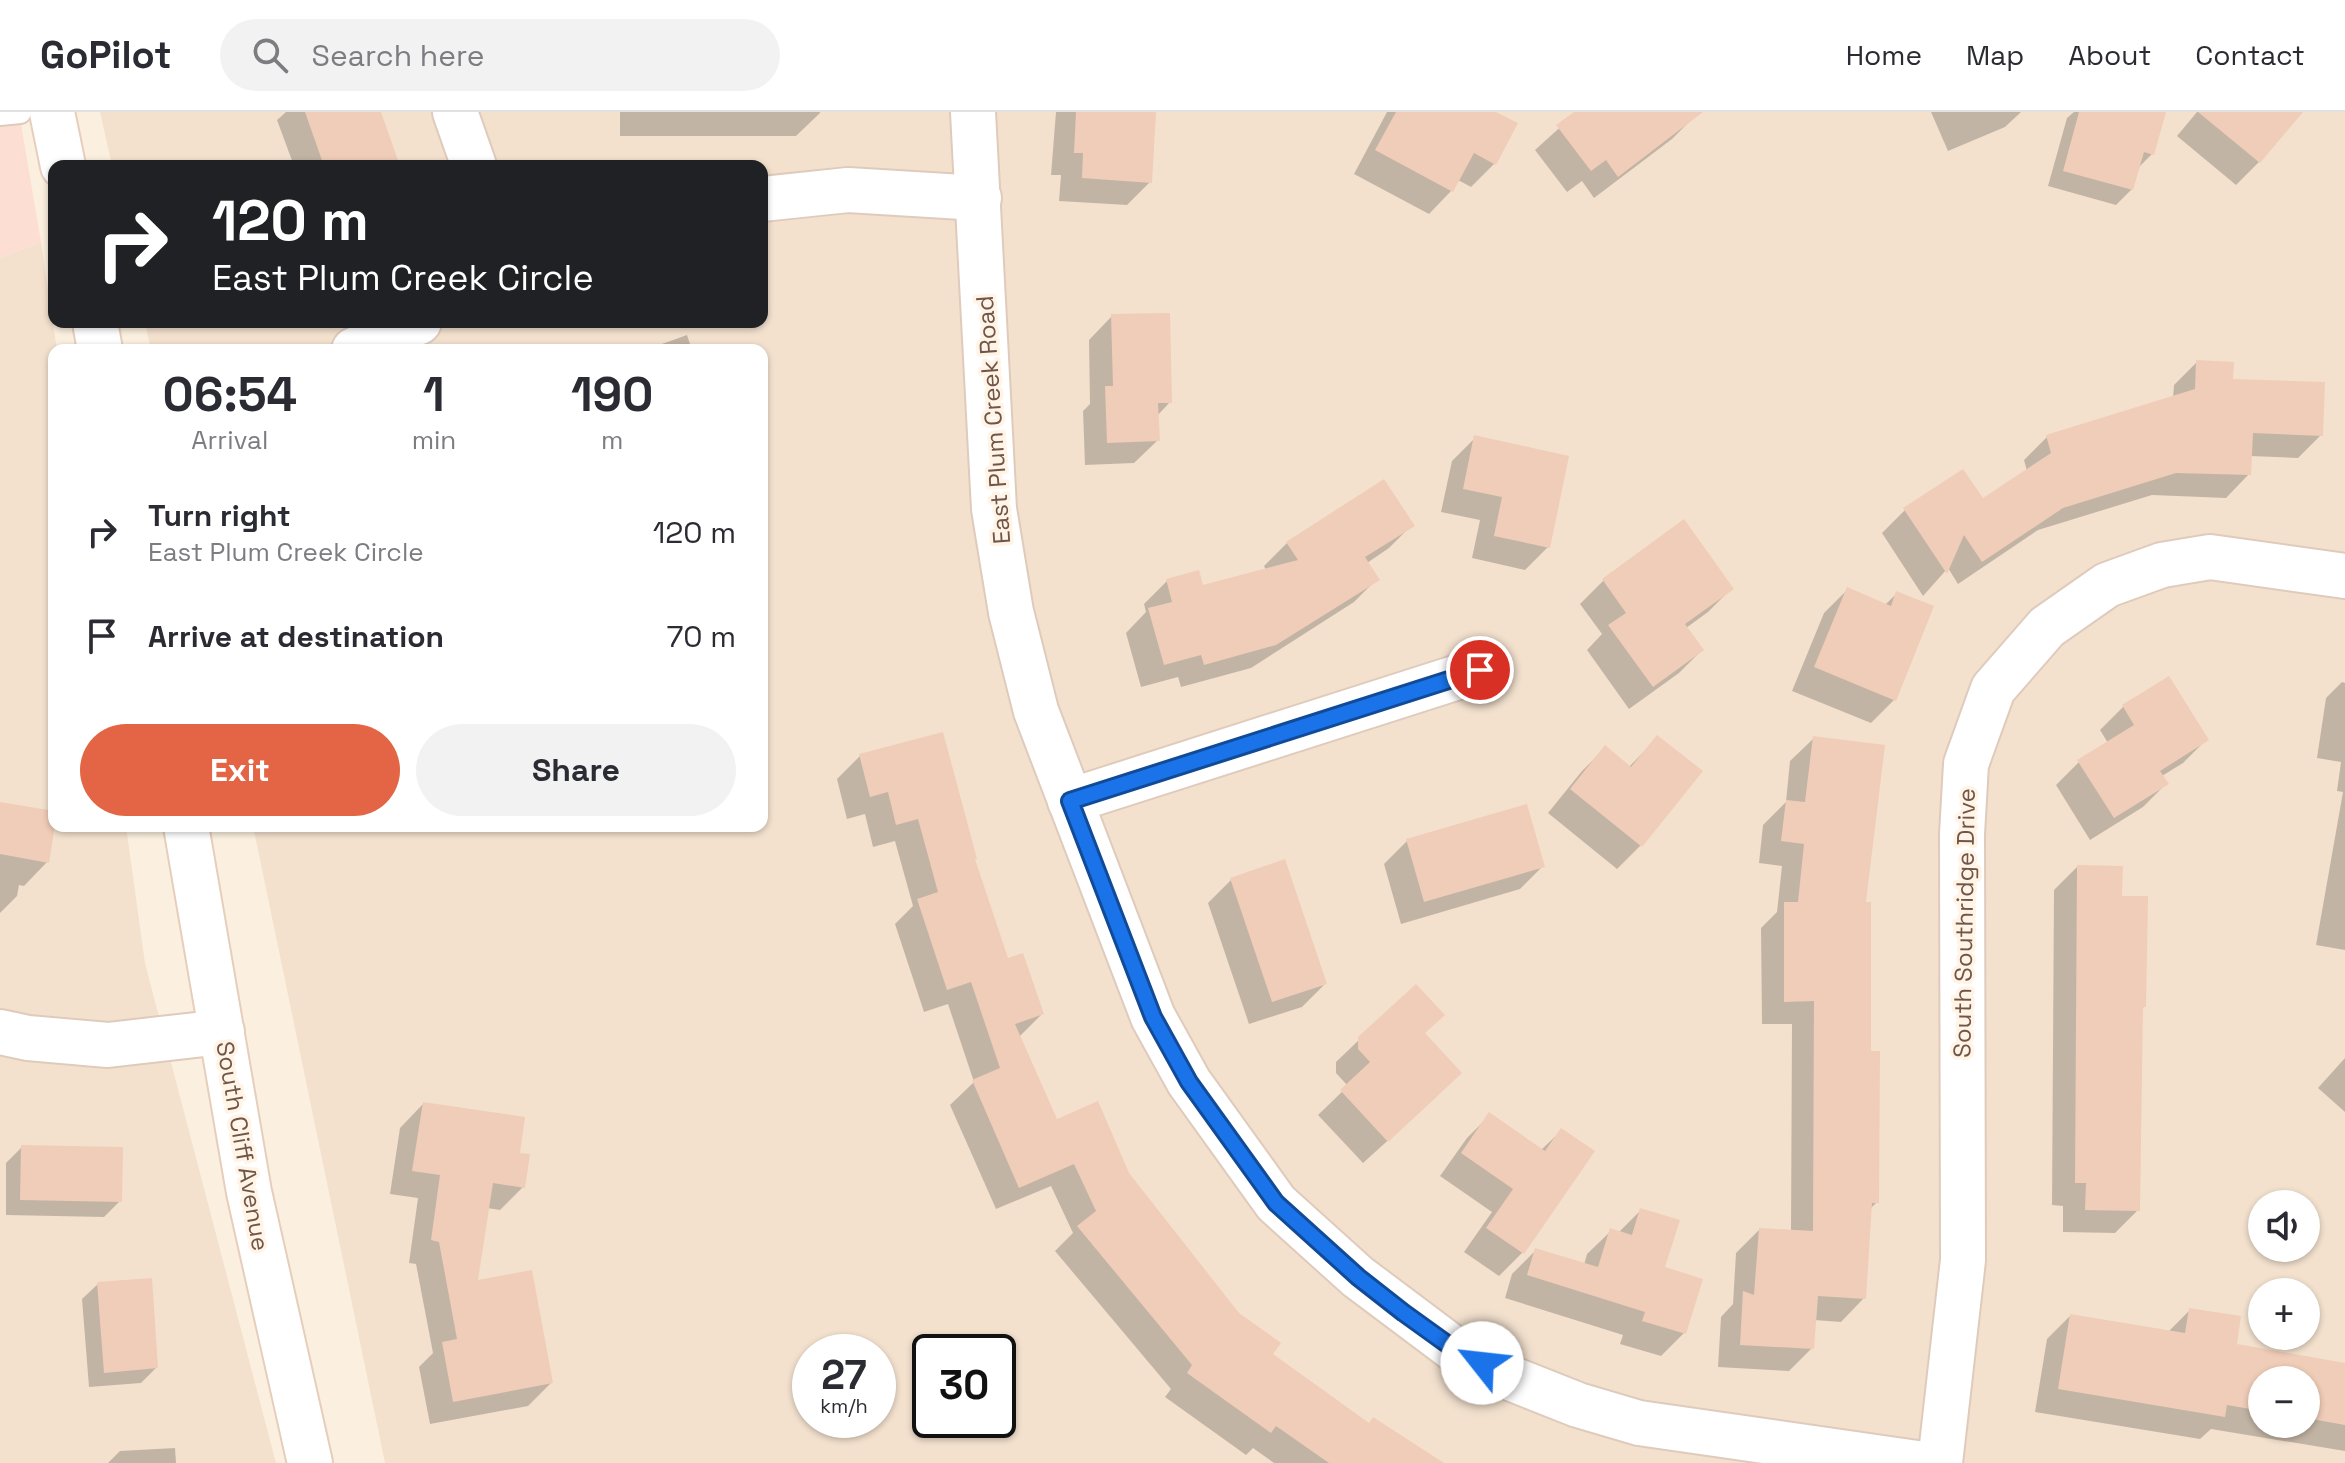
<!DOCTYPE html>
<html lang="en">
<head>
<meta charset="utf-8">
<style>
  body { margin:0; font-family:"Space Grotesk",sans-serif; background:#f2f2f3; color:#2b2b33; height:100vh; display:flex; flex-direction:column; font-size:30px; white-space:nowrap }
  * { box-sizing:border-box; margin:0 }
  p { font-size:26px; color:#7c7c81 }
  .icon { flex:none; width:44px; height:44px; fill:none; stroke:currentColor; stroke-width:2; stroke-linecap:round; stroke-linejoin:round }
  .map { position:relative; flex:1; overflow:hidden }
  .panel { position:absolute; left:48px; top:232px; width:720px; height:488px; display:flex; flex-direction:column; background:#fff; border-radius:16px; box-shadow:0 2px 6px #0004 }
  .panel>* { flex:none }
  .hud { position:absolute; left:48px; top:48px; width:720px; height:168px; border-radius:16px; box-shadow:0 2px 6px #0004; background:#202124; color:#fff; overflow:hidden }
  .buttons { position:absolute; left:2248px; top:1078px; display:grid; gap:16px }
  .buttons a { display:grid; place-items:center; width:72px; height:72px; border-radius:50%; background:#fff; box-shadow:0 2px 6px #0004; font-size:40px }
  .speed { position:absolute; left:792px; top:1222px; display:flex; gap:16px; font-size:40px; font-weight:700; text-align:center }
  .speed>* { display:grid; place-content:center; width:104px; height:104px; border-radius:50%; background:#fff; box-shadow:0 2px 6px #0004; line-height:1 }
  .speed small { font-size:20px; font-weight:400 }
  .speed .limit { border:4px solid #111; border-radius:12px; background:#fff; color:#111 }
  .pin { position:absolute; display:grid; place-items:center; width:68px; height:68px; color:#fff; margin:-34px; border:4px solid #fff; border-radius:50%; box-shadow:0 2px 8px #0007 }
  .me { position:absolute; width:88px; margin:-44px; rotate:299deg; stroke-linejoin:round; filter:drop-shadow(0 0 6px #0008) }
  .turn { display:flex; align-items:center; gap:28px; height:168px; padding:0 32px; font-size:36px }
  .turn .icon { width:104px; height:104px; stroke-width:2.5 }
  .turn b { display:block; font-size:56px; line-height:68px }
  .eta { display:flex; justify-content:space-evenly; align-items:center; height:136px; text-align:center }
  .eta b { font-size:48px; font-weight:600; line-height:56px }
  .action { display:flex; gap:16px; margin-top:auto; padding:16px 32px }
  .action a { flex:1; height:92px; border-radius:48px; background:#e46546; color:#fff; font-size:32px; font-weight:600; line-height:92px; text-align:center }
  .action a+a { background:#f2f2f3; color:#2b2b33 }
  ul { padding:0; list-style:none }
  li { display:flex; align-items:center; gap:24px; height:104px; padding:0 32px }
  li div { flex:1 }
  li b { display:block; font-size:30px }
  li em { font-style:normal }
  header { display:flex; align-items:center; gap:48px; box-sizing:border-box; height:112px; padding:0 40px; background:#fff; border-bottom:2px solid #e1e1e2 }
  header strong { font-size:38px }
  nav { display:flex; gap:44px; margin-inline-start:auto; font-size:28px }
  .search { width:560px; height:72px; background:#f2f2f3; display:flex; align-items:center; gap:20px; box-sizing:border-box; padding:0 28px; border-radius:44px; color:#7c7c81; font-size:30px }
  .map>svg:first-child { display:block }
  .residential { fill:#f3e1ce; fill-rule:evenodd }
  .commercial { fill:#fcded3 }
  .shadow { fill:#0003; fill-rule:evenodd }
  .building { fill:#f0cdb8 }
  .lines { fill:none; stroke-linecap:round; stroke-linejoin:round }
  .service-casing { stroke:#dfcbbc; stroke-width:26 }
  .minor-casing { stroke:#dfcbbc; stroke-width:48 }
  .secondary-casing { stroke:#e6cebc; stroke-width:48 }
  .service { stroke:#fff; stroke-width:22 }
  .minor { stroke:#fff; stroke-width:44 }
  .secondary { stroke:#fff; stroke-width:44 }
  .route-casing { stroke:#114b97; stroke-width:20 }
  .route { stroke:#1a73e8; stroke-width:14 }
  .labels { text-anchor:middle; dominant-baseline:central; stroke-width:7; stroke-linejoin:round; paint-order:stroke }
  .street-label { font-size:24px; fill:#715548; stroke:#fff4e5 }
</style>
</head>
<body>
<header>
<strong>GoPilot</strong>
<div class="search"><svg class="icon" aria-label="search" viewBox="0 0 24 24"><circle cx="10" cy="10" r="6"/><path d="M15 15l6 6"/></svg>Search here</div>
<nav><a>Home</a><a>Map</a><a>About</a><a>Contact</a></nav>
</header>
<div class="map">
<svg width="2345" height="1351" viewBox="0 0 2345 1351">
  <rect width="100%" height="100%" fill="#fbf0df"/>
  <g class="residential">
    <path d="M 100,0 L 2345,0 L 2345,1351 L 385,1351 L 253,714 L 762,714 L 762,238 L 151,238 L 145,210 L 762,210 L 762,54 L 112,54 ZM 2262,1092 L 2306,1092 L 2306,1136 L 2262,1136 ZM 2262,1180 L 2306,1180 L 2306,1224 L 2262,1224 ZM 810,1240 L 878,1240 L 878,1308 L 810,1308 ZM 930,1240 L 998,1240 L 998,1308 L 930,1308 ZM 2262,1268 L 2306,1268 L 2306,1312 L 2262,1312 Z"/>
    <polygon points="41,130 57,238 54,238 54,714 126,714 145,851 276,1351 0,1351 0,146"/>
  </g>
  <polygon class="commercial" points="0,0 19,0 41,130 0,146"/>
  <g class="shadow">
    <polygon points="286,0 379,0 398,54 294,54 277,8"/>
    <polygon points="620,0 820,0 820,1 796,24 620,24"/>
    <polygon points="1056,0 1154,0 1150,70 1127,93 1059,89 1061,63 1051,63"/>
    <polygon points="1387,0 1492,0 1494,52 1471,75 1458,68 1452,78 1429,102 1354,62"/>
    <polygon points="1577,0 1692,0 1695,4 1672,27 1594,86 1582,69 1567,80 1535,38"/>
    <polygon points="1931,0 2021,0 2005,15 1948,39"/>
    <polygon points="2074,0 2164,0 2152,42 2138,56 2132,77 2116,93 2048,74 2067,6"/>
    <polygon points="2197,0 2300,0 2259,50 2236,73 2177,24"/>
    <polygon points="1112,204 1170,290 1157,304 1158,328 1134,351 1085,353 1083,299 1090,292 1089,228"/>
    <polygon points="687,223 692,238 645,238"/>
    <polygon points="2197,250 2321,323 2298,346 2250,344 2249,362 2226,386 2152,383 2038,418 1958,472 1948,456 1923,484 1882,421 1905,398 1982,389 2027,359 2024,348 2047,325 2173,286 2174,273"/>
    <polygon points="1475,326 1548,435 1525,458 1472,446 1480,408 1441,400 1452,349"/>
    <polygon points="1683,410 1731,477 1708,500 1686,516 1702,538 1679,561 1629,597 1587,538 1602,522 1580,492 1603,469"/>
    <polygon points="1412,413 1389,436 1367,451 1377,467 1354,490 1251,556 1181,575 1178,565 1141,575 1126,521 1146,500 1144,492 1167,469 1202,475 1266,458 1264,454 1287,431"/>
    <polygon points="1847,478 1885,493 1897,481 1894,588 1871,611 1792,579 1824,501"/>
    <polygon points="2168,567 2206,628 2183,651 2162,664 2166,672 2143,695 2090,728 2056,673 2079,650 2108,631 2100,618 2123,595"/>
    <polygon points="2342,570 2345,571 2345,838 2316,833 2343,680 2337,679 2341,650 2317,646 2326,586"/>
    <polygon points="1657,626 1700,660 1640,734 1617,757 1548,701 1582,659 1605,636 1629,655"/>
    <polygon points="1814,626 1864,792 1877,1090 1869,1098 1864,1186 1841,1210 1814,1208 1812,1236 1789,1259 1718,1255 1721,1205 1733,1192 1736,1141 1759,1118 1791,1120 1792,912 1762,912 1761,816 1777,800 1782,754 1759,751 1763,713 1786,690 1790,649"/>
    <polygon points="860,644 973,748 1007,848 1042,902 1019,925 1056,1010 1127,1062 1270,1242 1419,1351 1274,1351 1253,1336 1246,1343 1165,1285 1171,1277 1055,1139 1073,1121 1051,1074 996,1097 950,993 974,970 948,892 924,900 895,812 913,794 895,729 873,735 865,702 847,707 837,667"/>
    <polygon points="0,692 54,701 47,750 24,774 19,773 17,784 0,801"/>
    <polygon points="1407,729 1543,754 1520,777 1401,812 1384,752"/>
    <polygon points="2077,755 2120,786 2144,895 2141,898 2138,1098 2115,1121 2063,1120 2063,1094 2052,1093 2054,778"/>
    <polygon points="1231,768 1325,872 1302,895 1249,912 1208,791"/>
    <polygon points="1423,921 1437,984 1363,1051 1318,1003 1348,974 1336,961 1336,950 1360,927"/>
    <polygon points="2345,946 2345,1000 2318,976"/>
    <polygon points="423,992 517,1042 523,1075 500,1098 487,1096 476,1171 551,1271 528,1294 430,1312 419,1255 433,1241 416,1152 409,1151 418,1086 390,1082 400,1016"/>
    <polygon points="1490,1003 1541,1038 1561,1019 1592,1040 1522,1141 1499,1164 1464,1140 1492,1100 1440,1064 1467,1026"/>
    <polygon points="22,1035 120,1089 104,1105 6,1103 6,1051"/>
    <polygon points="1641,1098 1684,1221 1661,1244 1620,1232 1623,1223 1505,1186 1512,1162 1535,1139 1584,1153 1587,1142 1611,1119 1618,1121"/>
    <polygon points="98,1172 156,1256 141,1271 89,1275 82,1187"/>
    <path d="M 2190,1198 L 2234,1234 L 2345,1253 L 2345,1339 L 2211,1317 L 2200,1327 L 2035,1300 L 2047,1227 L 2070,1204 L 2168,1220 ZM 2262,1268 L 2306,1268 L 2306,1312 L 2262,1312 Z"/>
    <polygon points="175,1336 176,1351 108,1351 120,1339"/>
  </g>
  <g class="building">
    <polygon points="305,0 381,0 400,54 324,54"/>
    <polygon points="1076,0 1156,0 1152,71 1082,66 1083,41 1074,41"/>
    <polygon points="1396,0 1496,0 1518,11 1496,53 1474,41 1453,80 1375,38"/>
    <polygon points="1574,0 1703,0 1618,65 1606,48 1591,59 1556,13"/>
    <polygon points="2079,0 2166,0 2154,43 2144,40 2133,78 2063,59"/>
    <polygon points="2198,0 2303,0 2260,51"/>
    <polygon points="1170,201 1172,291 1158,291 1160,329 1107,331 1105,274 1113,274 1111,202"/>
    <polygon points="2196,248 2234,250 2233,267 2325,270 2323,324 2253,321 2251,363 2176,361 2063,396 1982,450 1964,423 1947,462 1903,396 1963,357 1983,386 2051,341 2046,323 2195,277"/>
    <polygon points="1474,323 1569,344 1550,436 1494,424 1502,385 1463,377"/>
    <polygon points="1384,367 1415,414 1365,445 1380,468 1276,533 1204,553 1201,543 1164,553 1148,496 1172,490 1166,467 1199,458 1203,473 1298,448 1286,430"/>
    <polygon points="1684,407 1734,477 1685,512 1704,538 1653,575 1608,513 1626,501 1602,467"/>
    <polygon points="1847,475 1891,494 1896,479 1934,494 1896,589 1814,555"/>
    <polygon points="2169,564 2209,628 2160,659 2169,672 2114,706 2077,648 2134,613 2122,593"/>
    <polygon points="943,620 977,747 975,747 1008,846 1023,841 1044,902 1015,912 1057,1007 1098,989 1129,1061 1239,1201 1281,1231 1273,1242 1369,1311 1373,1305 1444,1351 1329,1351 1276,1314 1271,1321 1187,1261 1192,1253 1077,1114 1096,1099 1074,1052 1019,1076 972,968 1000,956 971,870 947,878 917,787 938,780 918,707 896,713 888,680 870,685 859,642"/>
    <polygon points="1657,623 1703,659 1642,735 1570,677 1605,633 1631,655"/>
    <polygon points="1813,624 1885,633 1866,790 1871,790 1871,939 1880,939 1879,1091 1872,1091 1866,1187 1818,1184 1814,1237 1740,1233 1743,1179 1754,1183 1759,1116 1813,1119 1814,889 1784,890 1784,790 1798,790 1804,732 1781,729 1786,688 1805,690"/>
    <polygon points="0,690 54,699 54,719 49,751 0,742"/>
    <polygon points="1527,692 1545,755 1424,790 1406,727"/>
    <polygon points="1285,747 1327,872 1272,890 1230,766"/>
    <polygon points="2077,753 2123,754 2122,784 2148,784 2146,895 2143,895 2140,1099 2085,1098 2086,1071 2075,1071"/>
    <polygon points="1416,872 1445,903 1425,921 1462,961 1388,1030 1340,978 1370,950 1358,937 1358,925"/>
    <polygon points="423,990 525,1005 520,1041 530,1042 525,1076 493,1071 478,1168 532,1158 553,1271 453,1290 442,1230 457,1227 439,1130 431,1128 440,1063 412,1059"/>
    <polygon points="1489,1000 1545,1039 1561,1016 1595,1039 1524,1142 1486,1116 1513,1077 1461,1041"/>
    <polygon points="21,1033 123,1035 122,1090 20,1088"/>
    <polygon points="1640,1096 1680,1108 1665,1155 1703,1167 1686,1222 1642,1209 1645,1200 1527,1163 1535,1136 1598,1155 1610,1116 1632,1123"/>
    <polygon points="152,1166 158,1256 104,1261 97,1170"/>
    <polygon points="2189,1196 2241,1204 2237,1232 2345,1251 2345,1313 2306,1306 2306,1268 2262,1268 2262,1299 2227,1293 2225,1305 2058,1277 2070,1202 2185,1221"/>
  </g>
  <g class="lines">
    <defs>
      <polyline id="service" points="0,2 20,0"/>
      <g id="minor">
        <polyline points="455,0 474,54"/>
        <polyline points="973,0 994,397 1011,500 1036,599 1153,905 1189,970 1276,1091 1358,1165 1454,1237 1510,1266 1578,1293 1639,1311 1917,1351"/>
        <polyline points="762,87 848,78 979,86"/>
        <polyline points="354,238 419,210"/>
        <polyline points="1070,689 1480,558"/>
        <polyline points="0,920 28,926 108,933 222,920"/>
        <polyline points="1940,1351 1963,1148 1962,722 1966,652 1993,577 2047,515 2107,473 2162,453 2210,445 2345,464"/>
      </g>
      <g id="secondary">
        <polyline points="52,0 63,54"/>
        <polyline points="95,210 100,238"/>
        <polyline points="186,714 249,1080 310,1351"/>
      </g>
    </defs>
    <use href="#service" class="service-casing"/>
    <use href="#minor" class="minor-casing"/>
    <use href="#secondary" class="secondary-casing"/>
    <use href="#service" class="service"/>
    <use href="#minor" class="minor"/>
    <use href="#secondary" class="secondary"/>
  </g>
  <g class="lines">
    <defs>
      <polyline id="route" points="1480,558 1070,689 1153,905 1189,970 1276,1091 1358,1165 1404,1201 1454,1237 1482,1251"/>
    </defs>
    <use href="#route" class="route-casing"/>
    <use href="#route" class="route"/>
  </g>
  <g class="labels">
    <g class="street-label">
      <text transform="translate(993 308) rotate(-94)">East Plum Creek Road</text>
      <text transform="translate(1964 811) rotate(-89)">South Southridge Drive</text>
      <text transform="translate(243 1034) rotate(80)">South Cliff Avenue</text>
    </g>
  </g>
</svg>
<div class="buttons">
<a><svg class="icon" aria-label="sound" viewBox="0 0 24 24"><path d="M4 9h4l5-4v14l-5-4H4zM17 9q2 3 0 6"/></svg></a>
<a>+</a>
<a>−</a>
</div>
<div class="speed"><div>27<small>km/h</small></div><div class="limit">30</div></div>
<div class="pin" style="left:1480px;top:558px;background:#d93025"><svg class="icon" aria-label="arrive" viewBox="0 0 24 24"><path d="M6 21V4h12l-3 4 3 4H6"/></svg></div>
<svg class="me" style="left:1482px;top:1251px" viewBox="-20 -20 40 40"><circle r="19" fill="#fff"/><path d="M0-13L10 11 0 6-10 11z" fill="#1a73e8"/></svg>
<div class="hud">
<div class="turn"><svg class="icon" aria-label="right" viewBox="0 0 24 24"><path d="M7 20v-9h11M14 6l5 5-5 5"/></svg><div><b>120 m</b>East Plum Creek Circle</div></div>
</div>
<section class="panel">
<div class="eta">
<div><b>06:54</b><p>Arrival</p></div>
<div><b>1</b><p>min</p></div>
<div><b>190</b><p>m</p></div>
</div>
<ul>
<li><svg class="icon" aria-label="right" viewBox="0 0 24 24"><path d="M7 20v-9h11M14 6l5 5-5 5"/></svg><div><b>Turn right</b><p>East Plum Creek Circle</p></div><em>120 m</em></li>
<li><svg class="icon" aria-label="arrive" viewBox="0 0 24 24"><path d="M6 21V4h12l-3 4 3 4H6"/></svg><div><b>Arrive at destination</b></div><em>70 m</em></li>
</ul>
<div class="action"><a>Exit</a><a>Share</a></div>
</section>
</div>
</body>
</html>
